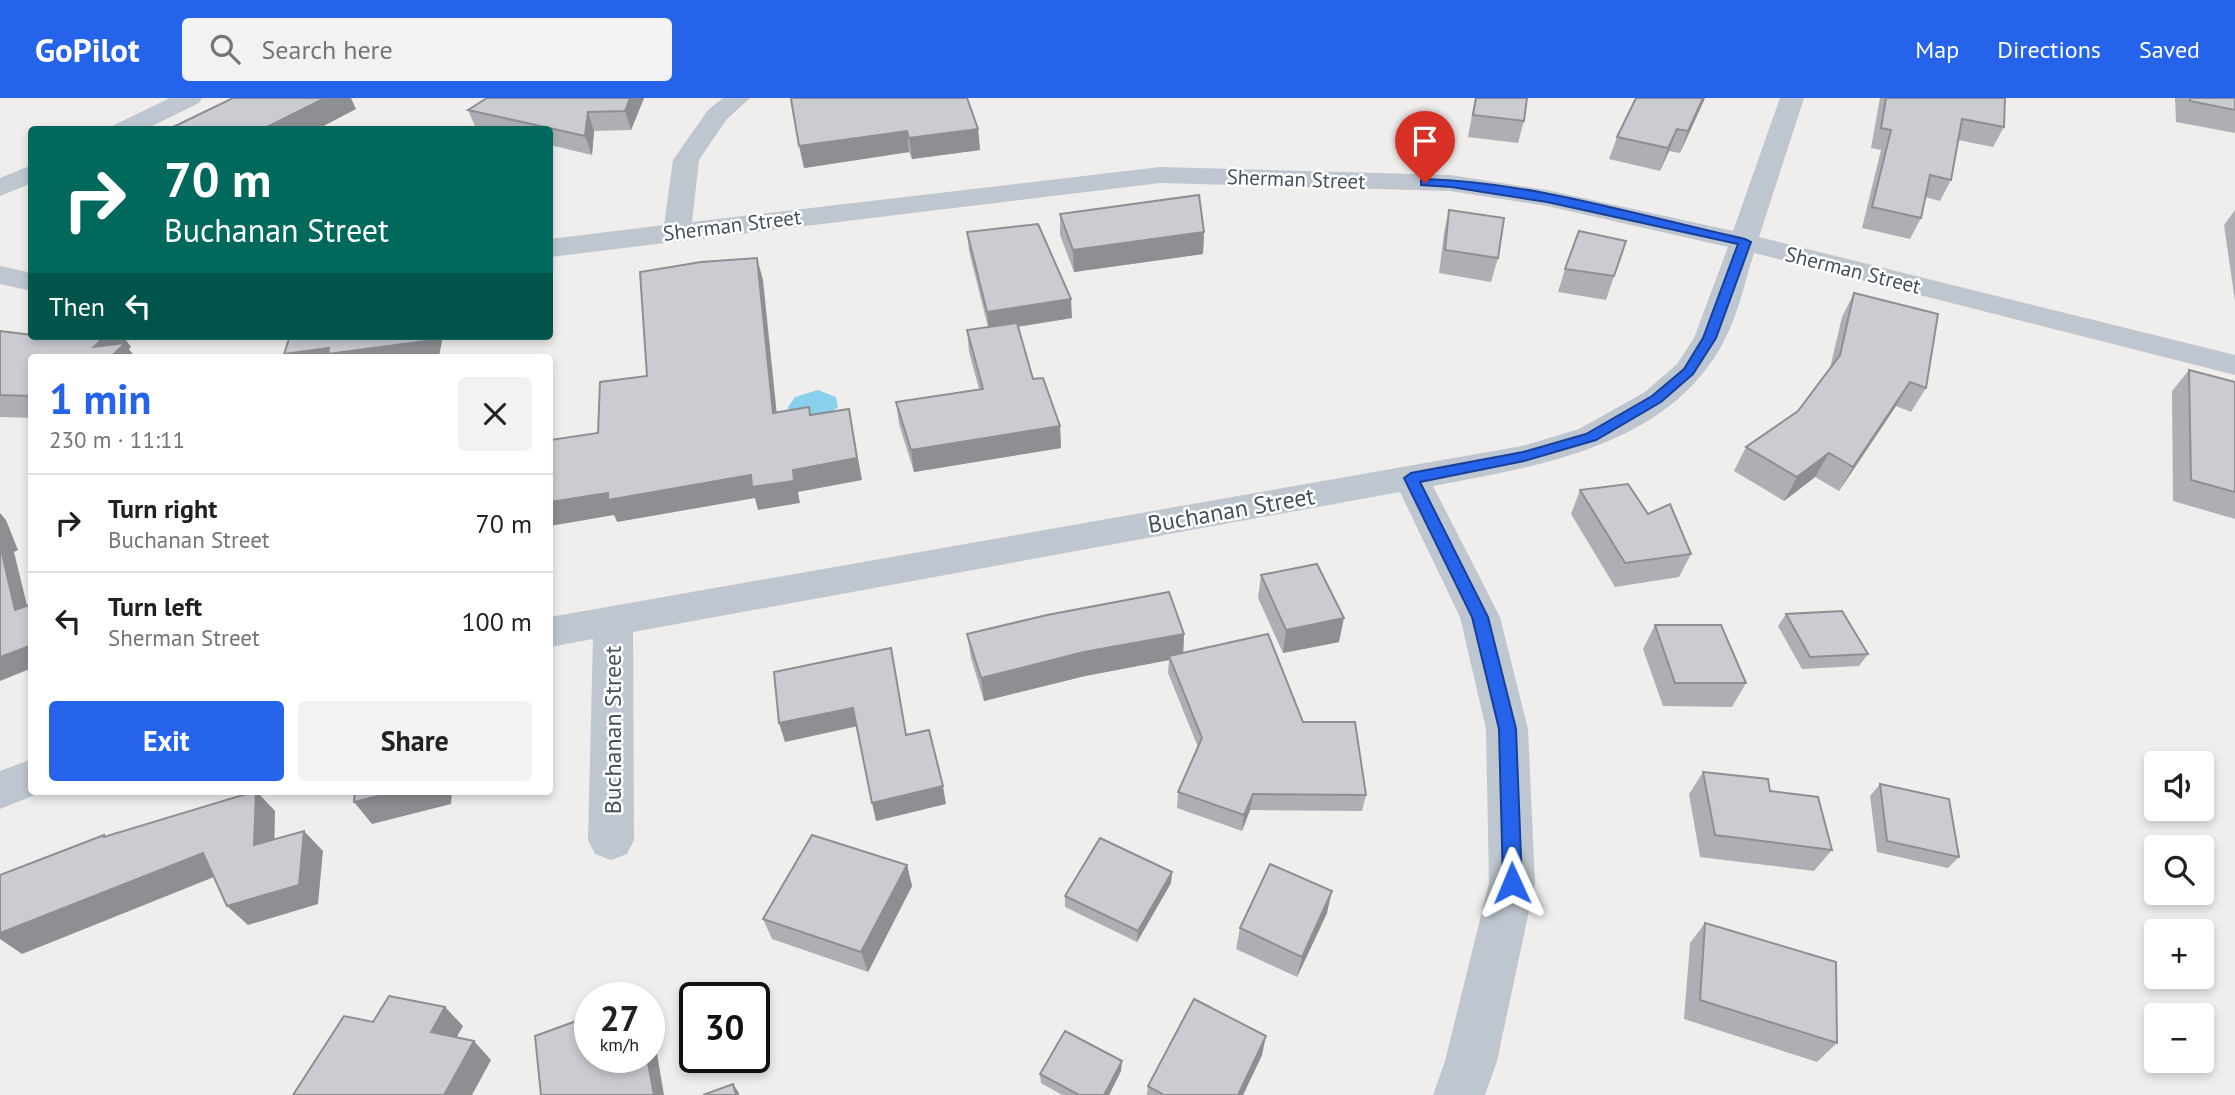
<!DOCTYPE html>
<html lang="en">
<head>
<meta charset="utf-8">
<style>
  body { margin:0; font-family:"PT Sans",sans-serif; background:#f2f2f2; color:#202124; height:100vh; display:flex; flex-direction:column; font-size:26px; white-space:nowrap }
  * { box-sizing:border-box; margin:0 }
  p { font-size:23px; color:#757577 }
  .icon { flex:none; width:38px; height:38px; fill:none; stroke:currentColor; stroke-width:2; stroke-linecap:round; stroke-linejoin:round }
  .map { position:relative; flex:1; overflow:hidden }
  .side { position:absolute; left:28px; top:256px; width:525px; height:441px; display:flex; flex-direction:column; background:#fff; border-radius:7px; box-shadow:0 4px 10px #0003 }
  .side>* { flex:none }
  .guide { position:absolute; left:28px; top:28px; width:525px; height:214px; border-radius:7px; box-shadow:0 4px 10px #0003; background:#00695c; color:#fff; overflow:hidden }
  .buttons { position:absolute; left:2144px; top:653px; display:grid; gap:14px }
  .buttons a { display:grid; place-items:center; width:70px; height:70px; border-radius:7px; background:#fff; box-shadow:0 4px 10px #0003; font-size:35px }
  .speed { position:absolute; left:574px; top:884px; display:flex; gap:14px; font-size:35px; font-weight:700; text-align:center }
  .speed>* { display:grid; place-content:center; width:91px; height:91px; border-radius:50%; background:#fff; box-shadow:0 4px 10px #0003; line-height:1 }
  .speed small { font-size:18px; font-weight:400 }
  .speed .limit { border:4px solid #111; border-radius:10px; background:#fff; color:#111 }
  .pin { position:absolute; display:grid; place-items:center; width:60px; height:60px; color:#fff; margin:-72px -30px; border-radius:50% 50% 50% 0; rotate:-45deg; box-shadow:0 0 7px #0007 }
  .pin .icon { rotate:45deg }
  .me { position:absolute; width:77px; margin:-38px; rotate:359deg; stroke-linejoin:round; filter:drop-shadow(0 0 5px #0008) }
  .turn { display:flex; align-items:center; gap:24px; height:147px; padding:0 21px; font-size:32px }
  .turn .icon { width:91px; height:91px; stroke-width:2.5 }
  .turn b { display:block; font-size:49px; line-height:60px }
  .then { display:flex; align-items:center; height:66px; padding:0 21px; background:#0003; gap:14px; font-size:26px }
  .round { display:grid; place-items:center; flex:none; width:74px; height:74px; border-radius:7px; background:#f2f2f2 }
  .head { display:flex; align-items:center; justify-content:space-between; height:119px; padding:0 21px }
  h1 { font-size:42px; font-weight:800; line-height:52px; color:#2563eb }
  .button { display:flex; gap:14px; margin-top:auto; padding:14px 21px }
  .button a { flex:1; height:80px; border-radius:7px; background:#2563eb; color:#fff; font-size:28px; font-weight:800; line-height:80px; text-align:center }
  .button a+a { background:#f2f2f2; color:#202124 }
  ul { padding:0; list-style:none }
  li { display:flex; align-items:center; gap:21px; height:98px; padding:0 21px; border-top:2px solid #e0e0e0 }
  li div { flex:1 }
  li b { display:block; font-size:26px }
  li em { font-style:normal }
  header { display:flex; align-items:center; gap:42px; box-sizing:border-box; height:98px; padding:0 35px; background:#2563eb; color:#fff }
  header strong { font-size:33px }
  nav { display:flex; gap:38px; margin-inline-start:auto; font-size:24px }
  .search { width:490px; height:63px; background:#f2f2f2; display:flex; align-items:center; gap:18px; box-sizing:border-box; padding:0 24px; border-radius:7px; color:#757577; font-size:26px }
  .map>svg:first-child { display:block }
  .water { fill:#88d0eb }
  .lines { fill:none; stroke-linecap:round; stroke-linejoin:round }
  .street { fill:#bec7cf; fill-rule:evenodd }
  .wall { fill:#aeafb5 }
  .shaded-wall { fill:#8d8f93 }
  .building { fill:#caccd2; stroke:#8d8f93; stroke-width:2 }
  .route { fill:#2563eb; stroke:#184099; stroke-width:2 }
  .labels { text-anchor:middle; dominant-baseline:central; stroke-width:5; stroke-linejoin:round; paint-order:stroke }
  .far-street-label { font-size:21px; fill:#464f5a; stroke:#fff }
  .street-label { font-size:24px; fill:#464f5a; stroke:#fff }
</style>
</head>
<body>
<header>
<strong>GoPilot</strong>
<div class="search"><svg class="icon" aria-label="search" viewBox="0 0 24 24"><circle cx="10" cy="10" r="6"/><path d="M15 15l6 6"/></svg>Search here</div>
<nav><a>Map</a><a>Directions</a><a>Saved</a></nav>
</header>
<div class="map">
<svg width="2235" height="997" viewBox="0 0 2235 997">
  <rect width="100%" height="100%" fill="#f0eded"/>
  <polygon class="water" points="818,292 836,299 838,309 822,322 789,314 788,309 795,299"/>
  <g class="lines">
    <g class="street">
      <polygon points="170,0 202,0 199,5 144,32 111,32 114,27"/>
      <path d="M 723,0 L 750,0 L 726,22 L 699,62 L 692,124 L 1160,69 L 1450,77 L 1547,92 L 1733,133 L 1780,0 L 1804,0 L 1759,139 L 2235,257 L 2235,277 L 1754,155 C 1745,183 1739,214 1725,241 C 1671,348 1539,368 1433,388 L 1500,519 L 1528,631 L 1535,785 L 1497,963 L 1485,997 L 1433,997 L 1445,963 L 1489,785 L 1486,631 L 1460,519 L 1400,394 L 633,534 L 634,742 L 627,756 L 611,762 L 595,756 L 588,742 L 593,541 L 550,549 L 550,519 L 1522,348 L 1579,331 L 1645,294 L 1677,266 L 1694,240 L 1728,149 L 1547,108 L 1450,93 L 1160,85 L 550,159 L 550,141 L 664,127 L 673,62 L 708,12 Z"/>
      <polygon points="32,67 32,85 0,98 0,80"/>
      <polygon points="0,168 32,175 32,193 0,186"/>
      <polygon points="32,661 32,693 45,693 0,711 0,673"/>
    </g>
  </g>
  <g class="wall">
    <polygon points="644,0 631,32 594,33 592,57 550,47 550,32 476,31 468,12"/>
    <polygon points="1475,0 1527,0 1524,23 1518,45 1468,39"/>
    <polygon points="1636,0 1705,0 1680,55 1669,53 1660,73 1609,61 1617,39"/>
    <polygon points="1880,0 2005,0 2004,29 1993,49 1958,42 1951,82 1940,103 1925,99 1921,120 1910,141 1862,130 1881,52 1871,50"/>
    <polygon points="2175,0 2235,0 2235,35 2176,24"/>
    <polygon points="967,3 978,31 980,52 912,61 909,54 804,70"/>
    <polygon points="1449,112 1498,160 1491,184 1439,175 1444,135"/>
    <polygon points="2235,112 2235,203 2224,127"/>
    <polygon points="1060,116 1204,134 1203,156 1074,174 1060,137"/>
    <polygon points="967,134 1072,220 1018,229 1033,281 1060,328 1061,350 914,374 899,326 896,304 979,291 969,254 967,232 988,229 969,153"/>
    <polygon points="1626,143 1606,202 1558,194 1565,171"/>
    <polygon points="1854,195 1926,290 1911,314 1896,308 1839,393 1815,379 1784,403 1734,373 1746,349 1798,313 1830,270 1842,219"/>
    <polygon points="0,233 131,249 129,251 32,259 32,320 0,319"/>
    <polygon points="2189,272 2235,284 2235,421 2173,403 2172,293"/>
    <polygon points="1580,392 1648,416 1691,456 1679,479 1615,489 1571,416"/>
    <polygon points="1261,477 1339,544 1283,555 1258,500"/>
    <polygon points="1786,516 1868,556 1859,568 1802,571 1778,528"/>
    <polygon points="1655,527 1746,585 1732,609 1663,608 1643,551"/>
    <polygon points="967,536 1184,536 1183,555 1303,624 1366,697 1362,713 1250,712 1242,733 1177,710 1178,694 1198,649 1168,575 1169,562 1085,578 984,603 971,560"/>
    <polygon points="1703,674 1770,693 1832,752 1814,773 1700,759 1689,696"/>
    <polygon points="1880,686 1959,759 1948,770 1877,754 1870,698"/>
    <polygon points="907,767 912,788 868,874 772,841 763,821"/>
    <polygon points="1172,774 1171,785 1137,844 1065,809 1065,798"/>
    <polygon points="1327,815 1297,879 1236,851 1240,830"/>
    <polygon points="1705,825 1837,945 1817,964 1684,921 1690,845"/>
    <polygon points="1262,957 1243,997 1147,997 1148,988"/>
    <polygon points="1121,973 1109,997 1062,997 1041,985 1040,976"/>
  </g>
  <g class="shaded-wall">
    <polygon points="325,0 351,0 356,11 316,32 261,32"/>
    <polygon points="630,0 644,0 631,32 625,13"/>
    <polygon points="1703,0 1705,0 1680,55 1688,33"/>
    <polygon points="588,14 594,33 592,57 585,38"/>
    <polygon points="978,31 980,52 912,61 909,40"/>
    <polygon points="1677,31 1669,53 1660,73 1668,50"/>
    <polygon points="907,33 909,54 804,70 799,48"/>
    <polygon points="1204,134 1203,156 1074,174 1073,152"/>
    <polygon points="757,160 763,182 779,337 773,315"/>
    <polygon points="1071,201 1072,220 989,233 987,214"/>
    <polygon points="105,238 123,238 131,249 129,251 135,259 101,259 94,249"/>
    <polygon points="427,238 443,238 439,259 286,259 284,256"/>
    <polygon points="1910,284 1896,308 1839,393 1853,369"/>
    <polygon points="849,311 862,382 798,394 800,405 758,412 755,400 617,424 614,417 550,428 550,404 608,395 793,372"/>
    <polygon points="1060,328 1061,350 914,374 911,352"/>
    <polygon points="1829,355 1815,379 1784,403 1797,379"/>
    <polygon points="0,415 6,422 18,452 14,454 32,528 15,512 0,447"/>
    <polygon points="1344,520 1339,544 1283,555 1286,532"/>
    <polygon points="1184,536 1183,559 1169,558 1169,562 1085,578 984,603 981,580 1084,554"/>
    <polygon points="32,547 32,570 0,583 0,559"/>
    <polygon points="853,610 858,628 785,644 779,625"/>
    <polygon points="943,688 946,706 876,723 872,705"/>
    <polygon points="256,693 275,713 274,767 254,747"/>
    <polygon points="398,693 452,693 451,706 372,726 354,704"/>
    <polygon points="1253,696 1250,712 1242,733 1244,717"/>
    <polygon points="304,733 323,753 318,806 248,827 227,808"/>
    <polygon points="203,755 224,775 22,856 0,841 0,835"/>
    <polygon points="907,767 912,788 868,874 861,854"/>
    <polygon points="1172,774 1171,785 1137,844 1138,833"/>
    <polygon points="1332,793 1327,815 1297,879 1302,859"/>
    <polygon points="445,909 463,928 449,953 431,934"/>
    <polygon points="649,918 651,920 664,997 654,997 647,959 649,959"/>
    <polygon points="1266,938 1262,957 1243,997 1238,997"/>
    <polygon points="474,943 491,962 472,997 444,997"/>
    <polygon points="1122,963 1121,973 1109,997 1104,997"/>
    <polygon points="733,986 739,995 739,997 736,997"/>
  </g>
  <g class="building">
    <polygon points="233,0 325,0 261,32 167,32"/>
    <polygon points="487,0 630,0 625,13 588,14 585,38 468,12"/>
    <polygon points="792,0 967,0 978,31 909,40 907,33 799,48 791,1"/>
    <polygon points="1476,0 1527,0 1524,23 1473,17"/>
    <polygon points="1636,0 1703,0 1688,33 1677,31 1668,50 1617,39"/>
    <polygon points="1886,0 2005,0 2004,29 1962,21 1951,82 1930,77 1921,120 1872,109 1891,32 1881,30"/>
    <polygon points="2190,0 2235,0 2235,12 2190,3"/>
    <polygon points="1199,97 1204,134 1073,152 1060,116"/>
    <polygon points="1449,112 1504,120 1498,160 1445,152"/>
    <polygon points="1038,126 1071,201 987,214 967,134"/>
    <polygon points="1579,133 1626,143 1614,178 1565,171"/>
    <polygon points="757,160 773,315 809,309 810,317 849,311 857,360 793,372 794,383 752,389 751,377 608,402 608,395 550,404 550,342 598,335 600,284 647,278 640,174 701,164"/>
    <polygon points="1854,195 1938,216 1926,290 1910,284 1853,369 1829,355 1797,379 1746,349 1798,313 1840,257"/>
    <polygon points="1017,225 1033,281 1043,280 1060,328 911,352 896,304 983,291 967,232"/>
    <polygon points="0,233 32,237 32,238 105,238 94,249 125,245 111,259 32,259 32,298 0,297"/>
    <polygon points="290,238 427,238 426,243 328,256 329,250 284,256"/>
    <polygon points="2189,272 2235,284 2235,394 2191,382"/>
    <polygon points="1628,386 1648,416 1670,406 1691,456 1625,465 1580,392"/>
    <polygon points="0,447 15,512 32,506 32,547 0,559"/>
    <polygon points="1317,466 1344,520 1286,532 1261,477"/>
    <polygon points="1169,494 1184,536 1084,554 981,580 967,536 1047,517"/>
    <polygon points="1842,513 1868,556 1810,559 1786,516"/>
    <polygon points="1655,527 1721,527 1746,585 1675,585"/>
    <polygon points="1268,536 1303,624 1355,624 1366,697 1253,696 1244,717 1178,694 1202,640 1169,558"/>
    <polygon points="891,550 906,637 929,632 943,688 872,705 853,610 779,625 774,574"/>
    <polygon points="1703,674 1768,681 1770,693 1818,699 1832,752 1715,737"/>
    <polygon points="1880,686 1949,701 1959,759 1887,743"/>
    <polygon points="256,693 254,747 304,733 299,787 227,808 203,755 0,835 0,777 104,737 104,739"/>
    <polygon points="355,693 398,693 354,704"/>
    <polygon points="812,737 907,767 861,854 763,821"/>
    <polygon points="1100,740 1172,774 1138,833 1065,798"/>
    <polygon points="1270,766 1332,793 1302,859 1240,830"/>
    <polygon points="1705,825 1836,864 1837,945 1700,902"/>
    <polygon points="389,898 445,909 431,934 474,943 444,997 293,997 344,918 373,924"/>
    <polygon points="1194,901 1266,938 1238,997 1164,997 1148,988"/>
    <polygon points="590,918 590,959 647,959 654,997 541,997 535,938"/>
    <polygon points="1065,933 1122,963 1104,997 1079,997 1040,976"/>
    <polygon points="733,986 736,997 703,997"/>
  </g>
  <path class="route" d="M 1425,81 C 1532,84 1640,118 1745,141 L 1751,144 L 1716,240 L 1693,276 L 1661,304 L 1596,342 L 1524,363 L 1420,384 L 1488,519 L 1516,631 L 1522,785 L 1519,791 L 1512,794 L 1505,791 L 1503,785 L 1499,631 L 1472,519 L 1404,380 L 1411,375 L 1523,354 L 1586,336 L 1652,298 L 1684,271 L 1703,240 L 1738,146 L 1547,104 L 1451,89 L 1421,87 L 1421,82 Z"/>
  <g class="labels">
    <g class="far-street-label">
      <text transform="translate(1296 81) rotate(2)">Sherman Street</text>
      <text transform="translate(732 127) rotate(-7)">Sherman Street</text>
      <text transform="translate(1853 172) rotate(14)">Sherman Street</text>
    </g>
    <g class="street-label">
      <text transform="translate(1231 412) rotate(-10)">Buchanan Street</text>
      <text transform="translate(612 632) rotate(-90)">Buchanan Street</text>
    </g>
  </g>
</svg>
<div class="buttons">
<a><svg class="icon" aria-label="sound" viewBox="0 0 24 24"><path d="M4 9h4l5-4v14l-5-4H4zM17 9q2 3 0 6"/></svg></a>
<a><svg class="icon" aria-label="search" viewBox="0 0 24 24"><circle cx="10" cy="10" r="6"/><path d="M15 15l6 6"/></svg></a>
<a>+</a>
<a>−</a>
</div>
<div class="speed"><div>27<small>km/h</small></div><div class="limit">30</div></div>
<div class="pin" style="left:1425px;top:85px;background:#d93025"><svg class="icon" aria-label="arrive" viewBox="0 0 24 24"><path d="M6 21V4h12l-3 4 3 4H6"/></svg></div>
<svg class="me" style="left:1512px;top:785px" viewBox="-20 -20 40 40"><path d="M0-17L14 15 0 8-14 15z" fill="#2563eb" stroke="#fff" stroke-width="4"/></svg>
<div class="guide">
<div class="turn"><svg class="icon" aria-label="right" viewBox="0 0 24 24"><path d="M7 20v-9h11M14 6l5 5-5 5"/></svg><div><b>70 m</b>Buchanan Street</div></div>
<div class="then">Then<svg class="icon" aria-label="left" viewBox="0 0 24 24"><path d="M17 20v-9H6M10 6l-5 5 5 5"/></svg></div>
</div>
<section class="side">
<div class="head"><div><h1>1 min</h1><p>230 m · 11:11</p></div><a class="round"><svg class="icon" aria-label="close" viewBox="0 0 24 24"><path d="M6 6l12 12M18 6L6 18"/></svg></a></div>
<ul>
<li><svg class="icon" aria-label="right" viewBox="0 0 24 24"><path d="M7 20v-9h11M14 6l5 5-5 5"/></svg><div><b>Turn right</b><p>Buchanan Street</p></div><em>70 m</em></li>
<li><svg class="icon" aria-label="left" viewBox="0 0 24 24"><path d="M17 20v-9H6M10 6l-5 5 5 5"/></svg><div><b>Turn left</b><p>Sherman Street</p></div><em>100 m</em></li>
</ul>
<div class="button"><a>Exit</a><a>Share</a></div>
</section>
</div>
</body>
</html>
